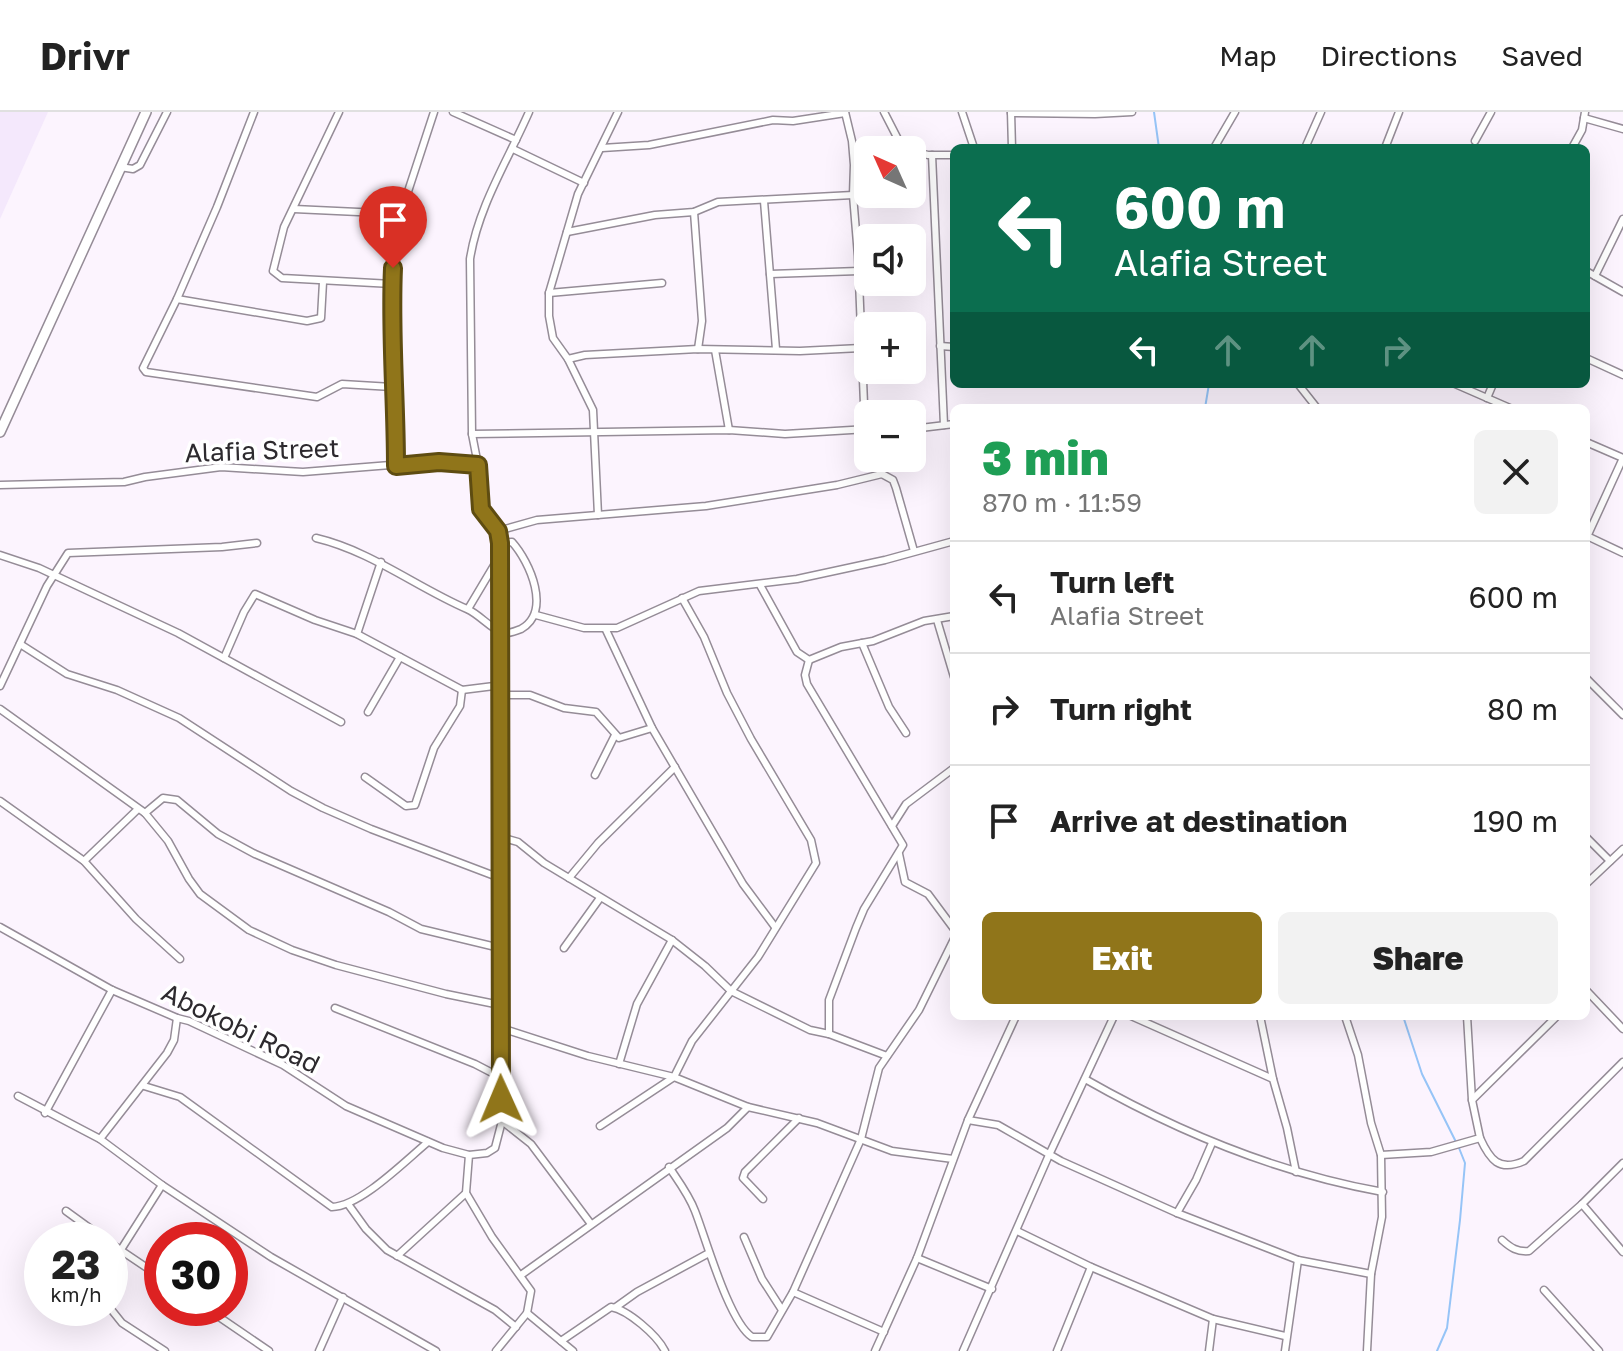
<!DOCTYPE html>
<html lang="en">
<head>
<meta charset="utf-8">
<style>
  body { margin:0; font-family:"Golos Text",sans-serif; background:#f2f2f2; color:#222; height:100vh; display:flex; flex-direction:column; font-size:30px; white-space:nowrap }
  * { box-sizing:border-box; margin:0 }
  p { font-size:26px; color:#767676 }
  .icon { flex:none; width:44px; height:44px; fill:none; stroke:currentColor; stroke-width:2; stroke-linecap:round; stroke-linejoin:round }
  .map { position:relative; flex:1; overflow:hidden }
  .drawer { position:absolute; left:950px; top:292px; width:640px; height:616px; display:flex; flex-direction:column; background:#fff; border-radius:12px; box-shadow:0 8px 32px #0002 }
  .drawer>* { flex:none }
  .hud { position:absolute; left:950px; top:32px; width:640px; height:244px; border-radius:12px; box-shadow:0 8px 32px #0002; background:#0b6e4f; color:#fff; overflow:hidden }
  .needle { width:52px; rotate:315deg }
  .controls { position:absolute; left:854px; top:24px; display:grid; gap:16px }
  .controls a { display:grid; place-items:center; width:72px; height:72px; border-radius:12px; background:#fff; box-shadow:0 8px 32px #0002; font-size:40px }
  .speed { position:absolute; left:24px; top:1110px; display:flex; gap:16px; font-size:40px; font-weight:700; text-align:center }
  .speed>* { display:grid; place-content:center; width:104px; height:104px; border-radius:50%; background:#fff; box-shadow:0 8px 32px #0002; line-height:1 }
  .speed small { font-size:20px; font-weight:400 }
  .speed .limit { border:12px solid #d22; background:#fff; color:#111 }
  .pin { position:absolute; display:grid; place-items:center; width:68px; height:68px; color:#fff; margin:-82px -34px; border-radius:50% 50% 50% 0; rotate:-45deg; box-shadow:0 0 8px #0007 }
  .pin .icon { rotate:45deg }
  .me { position:absolute; width:88px; margin:-44px; rotate:359deg; stroke-linejoin:round; filter:drop-shadow(0 0 6px #0008) }
  .turn { display:flex; align-items:center; gap:28px; height:168px; padding:0 32px; font-size:36px }
  .turn .icon { width:104px; height:104px; stroke-width:2.5 }
  .turn b { display:block; font-size:56px; line-height:68px }
  .lanes { display:flex; align-items:center; height:76px; padding:0 32px; background:#0003; justify-content:center; gap:40px; direction:ltr }
  .lanes .off { opacity:.35 }
  .round { display:grid; place-items:center; flex:none; width:84px; height:84px; border-radius:12px; background:#f2f2f2 }
  .summary { display:flex; align-items:center; justify-content:space-between; height:136px; padding:0 32px }
  h1 { font-size:48px; font-weight:800; line-height:60px; color:#1e9e55 }
  .action { display:flex; gap:16px; margin-top:auto; padding:16px 32px }
  .action a { flex:1; height:92px; border-radius:12px; background:#90751a; color:#fff; font-size:32px; font-weight:800; line-height:92px; text-align:center }
  .action a+a { background:#f2f2f2; color:#222 }
  ul { padding:0; list-style:none }
  li { display:flex; align-items:center; gap:24px; height:112px; padding:0 32px; border-top:2px solid #e0e0e0 }
  li div { flex:1 }
  li b { display:block; font-size:30px }
  li em { font-style:normal }
  header { display:flex; align-items:center; gap:48px; box-sizing:border-box; height:112px; padding:0 40px; background:#fff; border-bottom:2px solid #e0e0e0 }
  header strong { font-size:38px }
  nav { display:flex; gap:44px; margin-inline-start:auto; font-size:28px }
  .map>svg:first-child { display:block }
  .medical { fill:#f4e8fc }
  .lines { fill:none; stroke-linecap:round; stroke-linejoin:round }
  .stream { stroke:#96c4f7; stroke-width:2 }
  .street-casing { stroke:#958c97; stroke-width:9 }
  .secondary-casing { stroke:#958c97; stroke-width:12 }
  .street { stroke:#fff; stroke-width:6 }
  .secondary { stroke:#fff; stroke-width:9 }
  .route-casing { stroke:#5e4c11; stroke-width:20 }
  .route { stroke:#90751a; stroke-width:14 }
  .labels { text-anchor:middle; dominant-baseline:central; stroke-width:7; stroke-linejoin:round; paint-order:stroke }
  .street-label { font-size:26px; fill:#2d2a2e; stroke:#fff }
</style>
</head>
<body>
<header>
<strong>Drivr</strong>
<nav><a>Map</a><a>Directions</a><a>Saved</a></nav>
</header>
<div class="map">
<svg width="1623" height="1239" viewBox="0 0 1623 1239">
  <rect width="100%" height="100%" fill="#fcf4fe"/>
  <polygon class="medical" points="0,0 48,0 0,107"/>
  <g class="lines">
    <g class="stream">
      <polyline points="1154,0 1159,36"/>
      <polyline points="1205,296 1209,272"/>
      <polyline points="1403,904 1422,962 1456,1030"/>
      <polyline points="1437,1239 1447,1216 1460,1108 1465,1051 1459,1036"/>
    </g>
    <defs>
      <g id="street">
        <polyline points="254,0 217,95 177,187 143,256 146,260 317,285 342,272 392,275"/>
        <polyline points="339,0 284,115 273,159 282,166 392,172"/>
        <polyline points="453,0 516,28"/>
        <polyline points="845,0 852,29 854,53 853,83 858,144 865,317"/>
        <polyline points="884,0 901,33 910,38"/>
        <polyline points="962,0 974,36"/>
        <polyline points="1011,0 1012,36"/>
        <polyline points="1011,1 1095,2 1132,0"/>
        <polyline points="1584,6 1623,17"/>
        <polyline points="1475,29 1491,0"/>
        <polyline points="602,36 649,33 773,8 793,9 845,1"/>
        <polyline points="1214,36 1235,0"/>
        <polyline points="1305,36 1321,0"/>
        <polyline points="1385,36 1399,0"/>
        <polyline points="1572,36 1582,18 1585,0"/>
        <polyline points="513,37 584,71"/>
        <polyline points="912,39 928,43 954,43"/>
        <polyline points="932,43 944,313"/>
        <polyline points="120,55 133,57 140,53 167,0"/>
        <polyline points="764,89 776,237"/>
        <polyline points="294,97 401,102"/>
        <polyline points="694,100 702,209 698,237"/>
        <polyline points="567,120 655,103 694,100 718,90 853,83"/>
        <polyline points="1586,159 1623,180"/>
        <polyline points="770,162 859,159"/>
        <polyline points="1595,164 1623,107"/>
        <polyline points="549,181 662,171"/>
        <polyline points="177,187 307,209 321,206 323,170"/>
        <polyline points="940,234 954,235"/>
        <polyline points="715,238 729,318"/>
        <polyline points="1586,246 1623,263"/>
        <polyline points="568,247 585,243 698,237 800,239 861,236"/>
        <polyline points="1298,272 1317,296"/>
        <polyline points="1455,272 1510,296"/>
        <polyline points="1487,286 1493,272"/>
        <polyline points="912,317 954,312"/>
        <polyline points="472,322 729,318 785,322 868,317"/>
        <polyline points="1586,330 1623,346"/>
        <polyline points="396,354 396,312 392,275 392,172 395,133 398,110 434,0"/>
        <polyline points="0,373 124,370 145,365 221,355 303,360 428,350 478,353"/>
        <polyline points="598,403 593,298 568,247 553,226 549,204 549,181 578,82 618,0"/>
        <polyline points="498,419 537,408 706,394 837,373 882,362 893,368 896,376 914,439"/>
        <polyline points="1587,424 1623,441"/>
        <path d="M 316,426 C 371,439 416,475 467,497 C 479,502 491,517 503,521 C 508,522 516,519 521,517 C 552,500 530,450 512,430 L 500,431"/>
        <polyline points="1586,427 1623,346"/>
        <polyline points="0,443 39,456 178,521 341,610"/>
        <polyline points="760,473 797,540 809,548"/>
        <polyline points="468,497 499,445"/>
        <polyline points="536,503 584,516 617,516 699,479 797,467 885,448 954,429"/>
        <polyline points="937,508 954,565"/>
        <polyline points="606,518 652,616 743,772 775,815"/>
        <polyline points="357,522 381,450"/>
        <polyline points="862,531 889,595 906,621"/>
        <polyline points="20,532 67,562 117,578 179,606 291,679 323,696 371,717 500,766"/>
        <polyline points="224,546 244,500 255,482 315,508 357,522 462,578 502,573"/>
        <polyline points="809,548 805,563 807,572 903,733 864,797 856,816 829,888 829,922"/>
        <polyline points="809,548 841,535 873,529 924,509 954,504"/>
        <polyline points="1586,566 1623,603"/>
        <polyline points="0,574 47,474 68,441 222,435 257,431"/>
        <polyline points="502,583 530,583 564,596 596,600 619,626 652,616"/>
        <polyline points="0,597 145,701 168,729 189,767 200,782 249,818 292,838 336,853 446,882 500,893"/>
        <polyline points="368,600 400,545"/>
        <polyline points="595,663 615,623"/>
        <polyline points="365,665 406,694 415,693 434,636 460,594 462,578"/>
        <polyline points="0,689 84,749 136,807 180,847"/>
        <polyline points="145,701 163,686 177,688 218,722 255,742 389,800 421,817 500,836"/>
        <polyline points="892,714 906,692 954,656"/>
        <polyline points="500,725 518,730 544,751 672,828 705,854 731,879 810,918 829,922 887,944"/>
        <polyline points="1586,725 1610,749"/>
        <polyline points="899,742 905,770 928,782 954,817"/>
        <polyline points="84,749 138,697"/>
        <polyline points="569,766 598,731 675,655"/>
        <polyline points="1586,772 1623,737"/>
        <polyline points="0,815 112,878 177,906 189,909 283,953 346,994 443,1036 469,1043"/>
        <polyline points="564,836 600,786"/>
        <polyline points="1586,878 1623,917"/>
        <polyline points="335,896 475,952 500,965"/>
        <polyline points="1131,904 1273,967 1287,1016 1296,1060"/>
        <polyline points="1260,904 1273,967"/>
        <polyline points="1345,904 1358,943 1371,1011 1381,1043 1382,1105 1371,1162 1367,1239"/>
        <polyline points="501,916 588,944 674,965 748,995 817,1011 892,1039 953,1047"/>
        <polyline points="619,952 637,892 672,828"/>
        <path d="M 1085,967 C 1178,1020 1277,1061 1383,1080"/>
        <path d="M 144,974 L 180,985 L 332,1095 C 361,1094 406,1048 428,1030"/>
        <polyline points="18,984 100,1027 162,1073 271,1145 436,1239"/>
        <polyline points="1472,988 1557,904"/>
        <polyline points="45,1001 112,878"/>
        <polyline points="968,1008 998,1013 1061,1049 1177,1101 1298,1148 1371,1162"/>
        <polyline points="502,1009 531,1032 591,1112"/>
        <polyline points="600,1014 674,965 692,929 758,845 816,751 811,728 751,627 727,581 704,525 682,486"/>
        <path d="M 1480,1026 C 1490,1048 1499,1060 1524,1049 L 1623,950"/>
        <polyline points="100,1027 167,941 174,928 177,906"/>
        <polyline points="1381,1043 1431,1040 1480,1026 1472,988 1467,904"/>
        <path d="M 669,1055 C 679,1070 689,1083 695,1099 C 706,1127 729,1210 752,1225 L 767,1225 L 793,1180 L 861,1027 L 879,956 L 919,898 L 954,827"/>
        <polyline points="763,1087 743,1066 745,1060 799,1006"/>
        <polyline points="348,1092 366,1117 387,1138 495,1198 516,1215"/>
        <polyline points="1582,1092 1623,1140"/>
        <polyline points="66,1099 106,1128"/>
        <polyline points="1177,1101 1196,1068 1212,1031"/>
        <polyline points="1017,1119 1091,1155 1213,1207 1285,1224"/>
        <polyline points="744,1125 762,1167 782,1198"/>
        <path d="M 1502,1128 C 1511,1136 1517,1140 1529,1139 L 1582,1092 L 1623,1051"/>
        <polyline points="110,1131 162,1166"/>
        <polyline points="397,1144 466,1081"/>
        <polyline points="917,1146 992,1177"/>
        <polyline points="110,1155 162,1073"/>
        <polyline points="521,1163 727,1016 748,995"/>
        <polyline points="1544,1178 1599,1239"/>
        <polyline points="793,1180 884,1220"/>
        <polyline points="616,1195 637,1180 709,1141"/>
        <polyline points="110,1196 122,1211 165,1239"/>
        <polyline points="206,1196 269,1239"/>
        <polyline points="527,1201 573,1239"/>
        <path d="M 561,1229 L 611,1195 C 628,1198 657,1223 665,1239"/>
        <polyline points="319,1239 343,1185"/>
        <path d="M 496,1239 L 527,1201 L 531,1179 L 492,1125 L 466,1081 L 469,1043 L 487,1041 L 495,1036 L 502,1009 L 500,893 L 502,465 L 498,419 L 481,397 L 478,353 L 472,322 L 470,147 C 478,95 508,48 529,0"/>
        <polyline points="875,1239 917,1146 968,1008 1016,904"/>
        <polyline points="963,1239 1049,1043 1114,904"/>
        <polyline points="1057,1239 1091,1155"/>
        <polyline points="1209,1239 1213,1207"/>
        <polyline points="1285,1239 1298,1148"/>
      </g>
      <polyline id="secondary" points="0,320 146,0"/>
    </defs>
    <use href="#street" class="street-casing"/>
    <use href="#secondary" class="secondary-casing"/>
    <use href="#street" class="street"/>
    <use href="#secondary" class="secondary"/>
  </g>
  <g class="lines">
    <defs>
      <path id="route" d="M 393,156 C 390,222 396,288 396,354 L 439,350 L 478,353 L 481,397 L 498,419 L 500,431 L 501,987"/>
    </defs>
    <use href="#route" class="route-casing"/>
    <use href="#route" class="route"/>
  </g>
  <g class="labels">
    <g class="street-label">
      <text transform="translate(262 338) rotate(-2)">Alafia Street</text>
      <text transform="translate(241 916) rotate(26)">Abokobi Road</text>
    </g>
  </g>
</svg>
<div class="controls">
<a><svg class="needle" viewBox="-14 -14 28 28"><path d="M0-13l5 13h-10z" fill="#e53935"/><path d="M0 13l5-13h-10z" fill="#767676"/></svg></a>
<a><svg class="icon" aria-label="sound" viewBox="0 0 24 24"><path d="M4 9h4l5-4v14l-5-4H4zM17 9q2 3 0 6"/></svg></a>
<a>+</a>
<a>−</a>
</div>
<div class="speed"><div>23<small>km/h</small></div><div class="limit">30</div></div>
<div class="pin" style="left:393px;top:156px;background:#d93025"><svg class="icon" aria-label="arrive" viewBox="0 0 24 24"><path d="M6 21V4h12l-3 4 3 4H6"/></svg></div>
<svg class="me" style="left:501px;top:987px" viewBox="-20 -20 40 40"><path d="M0-17L14 15 0 8-14 15z" fill="#90751a" stroke="#fff" stroke-width="4"/></svg>
<div class="hud">
<div class="turn"><svg class="icon" aria-label="left" viewBox="0 0 24 24"><path d="M17 20v-9H6M10 6l-5 5 5 5"/></svg><div><b>600 m</b>Alafia Street</div></div>
<div class="lanes"><svg class="icon" aria-label="left" viewBox="0 0 24 24"><path d="M17 20v-9H6M10 6l-5 5 5 5"/></svg><svg class="icon off" aria-label="ahead" viewBox="0 0 24 24"><path d="M12 20V5M6 11l6-6 6 6"/></svg><svg class="icon off" aria-label="ahead" viewBox="0 0 24 24"><path d="M12 20V5M6 11l6-6 6 6"/></svg><svg class="icon off" aria-label="right" viewBox="0 0 24 24"><path d="M7 20v-9h11M14 6l5 5-5 5"/></svg></div>
</div>
<section class="drawer">
<div class="summary"><div><h1>3 min</h1><p>870 m · 11:59</p></div><a class="round"><svg class="icon" aria-label="close" viewBox="0 0 24 24"><path d="M6 6l12 12M18 6L6 18"/></svg></a></div>
<ul>
<li><svg class="icon" aria-label="left" viewBox="0 0 24 24"><path d="M17 20v-9H6M10 6l-5 5 5 5"/></svg><div><b>Turn left</b><p>Alafia Street</p></div><em>600 m</em></li>
<li><svg class="icon" aria-label="right" viewBox="0 0 24 24"><path d="M7 20v-9h11M14 6l5 5-5 5"/></svg><div><b>Turn right</b></div><em>80 m</em></li>
<li><svg class="icon" aria-label="arrive" viewBox="0 0 24 24"><path d="M6 21V4h12l-3 4 3 4H6"/></svg><div><b>Arrive at destination</b></div><em>190 m</em></li>
</ul>
<div class="action"><a>Exit</a><a>Share</a></div>
</section>
</div>
</body>
</html>
